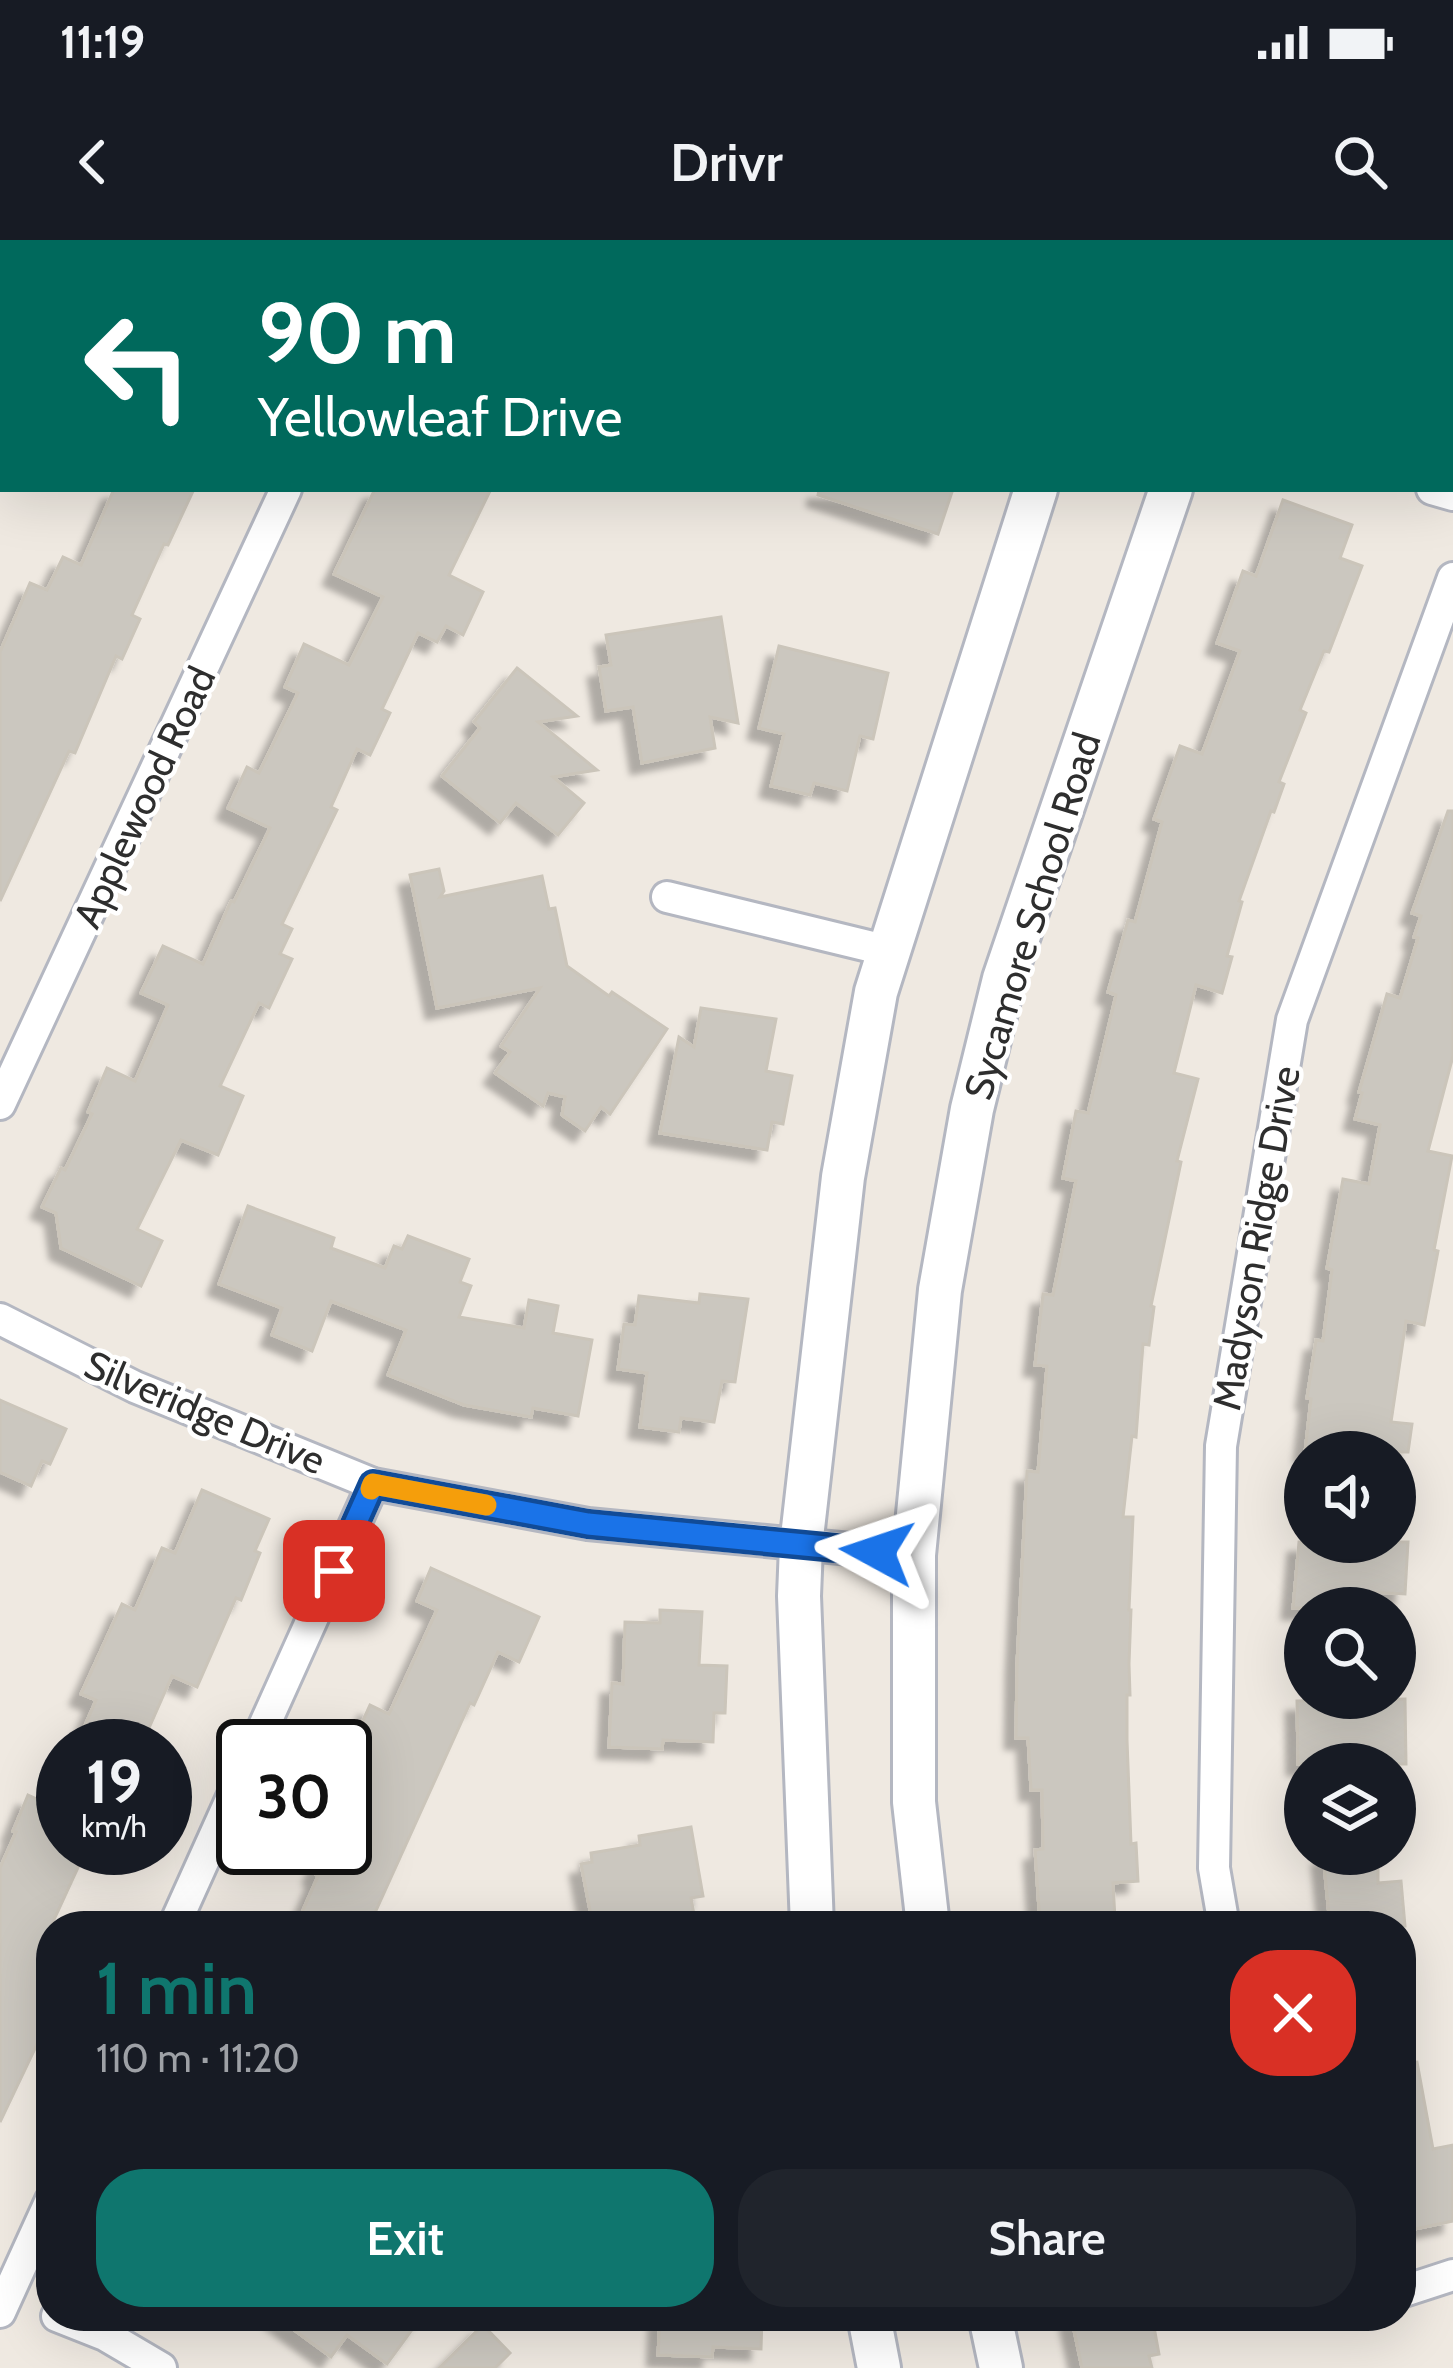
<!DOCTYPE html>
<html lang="en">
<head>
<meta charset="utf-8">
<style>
  body { margin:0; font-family:Cabin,sans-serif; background:#20242c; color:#f1f3f6; height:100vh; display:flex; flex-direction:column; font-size:45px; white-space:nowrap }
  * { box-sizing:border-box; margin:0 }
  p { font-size:39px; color:#9ea1a6 }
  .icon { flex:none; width:66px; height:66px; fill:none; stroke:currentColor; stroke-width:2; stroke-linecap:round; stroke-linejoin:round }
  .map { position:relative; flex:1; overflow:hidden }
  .details { position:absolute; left:36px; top:1671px; width:1380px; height:420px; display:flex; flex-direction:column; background:#171b24; border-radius:48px; box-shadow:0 12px 48px #0002 }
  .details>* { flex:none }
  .hud { position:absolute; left:0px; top:0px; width:1455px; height:252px; box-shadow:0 12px 48px #0002; background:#00695c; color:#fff; overflow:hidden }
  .controls { position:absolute; left:1284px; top:1191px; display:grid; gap:24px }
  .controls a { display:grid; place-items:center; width:132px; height:132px; border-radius:50%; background:#171b24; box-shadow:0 12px 48px #0002; font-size:60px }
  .speed { position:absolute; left:36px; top:1479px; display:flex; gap:24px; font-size:60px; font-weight:700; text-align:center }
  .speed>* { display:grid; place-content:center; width:156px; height:156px; border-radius:50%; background:#171b24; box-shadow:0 12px 48px #0002; line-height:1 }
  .speed small { font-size:30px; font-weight:400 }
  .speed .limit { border:6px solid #111; border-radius:18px; background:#fff; color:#111 }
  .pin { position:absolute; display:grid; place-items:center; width:102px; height:102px; color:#fff; margin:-51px; border-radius:24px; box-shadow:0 6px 18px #0006 }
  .me { position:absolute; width:132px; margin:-66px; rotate:275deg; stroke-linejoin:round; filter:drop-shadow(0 0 9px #0008) }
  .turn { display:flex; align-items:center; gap:42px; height:252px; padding:0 60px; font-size:54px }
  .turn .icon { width:156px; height:156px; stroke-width:2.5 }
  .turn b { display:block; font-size:84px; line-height:102px }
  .round { display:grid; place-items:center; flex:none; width:126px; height:126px; border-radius:48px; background:#20242c }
  .summary { display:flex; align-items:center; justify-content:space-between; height:204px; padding:0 60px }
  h1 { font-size:72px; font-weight:600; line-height:90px; color:#0f766e }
  .action { display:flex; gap:24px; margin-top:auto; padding:24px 60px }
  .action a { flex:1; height:138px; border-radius:48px; background:#0f766e; color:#fff; font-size:48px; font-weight:600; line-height:138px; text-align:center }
  .action a+a { background:#20242c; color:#f1f3f6 }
  .status { display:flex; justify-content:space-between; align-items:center; height:84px; padding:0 60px; background:#171b24; direction:ltr }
  .status svg { height:33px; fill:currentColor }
  header { display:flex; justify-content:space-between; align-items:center; height:156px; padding:0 60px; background:#171b24; font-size:54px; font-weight:600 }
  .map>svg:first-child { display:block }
  .building { fill:#cbc7bf; stroke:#cbc5ba; stroke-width:3; filter:url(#shadow) }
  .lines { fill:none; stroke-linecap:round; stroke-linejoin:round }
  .minor-casing { stroke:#b4b7c1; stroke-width:36 }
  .secondary-casing { stroke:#b4b7c1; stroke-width:48 }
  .minor { stroke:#fff; stroke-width:30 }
  .secondary { stroke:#fff; stroke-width:42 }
  .route-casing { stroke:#114b97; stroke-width:30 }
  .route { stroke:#1a73e8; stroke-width:21 }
  .slow { stroke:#f59e0b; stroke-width:21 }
  .labels { text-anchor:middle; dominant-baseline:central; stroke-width:9; stroke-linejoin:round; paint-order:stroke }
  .street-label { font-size:39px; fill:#2e2e2e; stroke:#fff }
</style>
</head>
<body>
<div class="status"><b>11:19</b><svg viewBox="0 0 49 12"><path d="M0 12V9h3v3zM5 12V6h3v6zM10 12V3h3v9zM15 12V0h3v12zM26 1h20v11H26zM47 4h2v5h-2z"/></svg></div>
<header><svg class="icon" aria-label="back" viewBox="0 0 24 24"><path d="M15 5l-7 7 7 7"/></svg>Drivr<svg class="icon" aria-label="search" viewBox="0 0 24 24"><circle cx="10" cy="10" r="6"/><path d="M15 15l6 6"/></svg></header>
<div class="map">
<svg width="1453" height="2128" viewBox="0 0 1453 2128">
  <defs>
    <filter id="shadow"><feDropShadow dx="-11" dy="11" stdDeviation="3" flood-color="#0004"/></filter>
  </defs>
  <rect width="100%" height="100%" fill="#efe9e1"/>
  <g class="building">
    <polygon points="114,249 194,249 168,305 164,304 132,375 140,379 122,419 116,416 75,513 69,511 0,661 0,412 30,343 47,350 63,317 81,325"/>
    <polygon points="375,249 491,249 449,335 483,352 463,395 446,386 437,402 418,393 382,469 390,473 370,515 357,509 331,567 337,570 282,684 292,689 280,714 292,719 269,768 259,763 220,846 243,856 218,915 181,900 137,989 162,1001 141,1046 61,1008 56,973 42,967 61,928 65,930 92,874 88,872 107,828 135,841 168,765 141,753 163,706 203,724 231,661 234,662 270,588 228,568 247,527 259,533 298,453 285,447 304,404 349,425 383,357 334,334"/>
    <polygon points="819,249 953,249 938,294 818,255"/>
    <polygon points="1283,260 1352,285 1340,318 1362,326 1329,412 1324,411 1300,470 1306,473 1279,542 1284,544 1274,572 1271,571 1239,661 1242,662 1227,716 1232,717 1222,753 1196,745 1174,833 1198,839 1177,921 1181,922 1151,1066 1154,1067 1149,1105 1143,1104 1136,1197 1132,1196 1123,1277 1133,1277 1129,1370 1131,1370 1129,1424 1130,1455 1127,1455 1127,1500 1131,1604 1136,1603 1138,1641 1113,1643 1115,1679 1040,1684 1035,1610 1043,1609 1042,1550 1031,1550 1028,1498 1016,1498 1017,1424 1027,1231 1038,1232 1047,1126 1035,1125 1043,1054 1053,1055 1076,941 1063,938 1076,871 1088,873 1116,755 1108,752 1128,680 1135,682 1162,582 1154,579 1180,506 1202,514 1240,411 1217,403 1243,331 1256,336"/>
    <polygon points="721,377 738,483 710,477 715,508 642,523 633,467 606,471 599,427 611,425 606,395"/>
    <polygon points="779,406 888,433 873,499 860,496 847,551 814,543 810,555 771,546 784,494 759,488"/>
    <polygon points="517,428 577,476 538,482 597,530 553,537 584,563 558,595 516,563 500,583 442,536 480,488 474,482"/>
    <polygon points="1448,571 1453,571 1453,816 1428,911 1452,916 1434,1010 1438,1011 1424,1085 1406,1081 1391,1182 1412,1184 1408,1212 1305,1212 1311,1159 1307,1158 1316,1100 1323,1101 1332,1030 1327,1028 1343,939 1369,944 1380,885 1355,879 1362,853 1359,852 1387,754 1400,758 1418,698 1414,697 1421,676 1412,673"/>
    <polygon points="439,629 444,651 440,657 542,636 549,669 555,668 567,726 609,756 612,752 667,789 610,874 601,867 585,891 562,875 565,857 548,853 543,866 495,833 510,812 501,806 540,748 437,768 410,635"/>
    <polygon points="701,768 776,779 766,831 792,836 783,884 772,882 767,910 660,893 679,797 694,807"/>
    <polygon points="248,966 334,998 331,1008 385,1028 394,1006 402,1009 408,996 469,1019 460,1042 471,1046 459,1077 524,1088 529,1060 558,1066 553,1093 592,1100 578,1176 533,1168 531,1177 464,1165 388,1135 406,1090 331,1061 312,1111 272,1095 282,1068 219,1044"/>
    <polygon points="700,1054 748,1059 735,1142 722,1141 714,1182 681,1178 679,1192 640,1187 647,1133 618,1129 624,1084 635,1085 639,1056 699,1063"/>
    <polygon points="0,1160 66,1189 50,1224 42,1221 31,1246 0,1232"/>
    <polygon points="202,1250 269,1279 255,1311 260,1313 241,1360 236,1358 197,1447 172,1436 141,1506 76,1506 96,1460 81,1454 122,1364 135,1370 162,1308 175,1313"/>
    <polygon points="1299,1302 1408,1302 1405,1354 1369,1352 1368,1368 1293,1368"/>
    <polygon points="431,1328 539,1377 519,1422 498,1412 474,1465 470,1463 369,1686 296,1686 318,1636 314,1633 325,1608 345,1608 345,1543 362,1507 353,1502 370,1465 389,1474 437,1370 417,1361"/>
    <polygon points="660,1370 702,1372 699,1425 727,1426 725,1473 714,1473 713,1502 663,1500 662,1509 609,1507 612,1443 623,1444 625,1382 660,1383"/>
    <polygon points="1405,1459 1406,1524 1298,1524 1297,1461"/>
    <polygon points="28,1555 63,1571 63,1608 87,1608 51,1686 51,1775 0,1882 0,1628 16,1592 13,1591"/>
    <polygon points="691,1587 703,1656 691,1658 696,1686 593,1686 581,1624 592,1622 591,1613 640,1605 639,1596"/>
    <polygon points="1323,1614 1378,1614 1378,1643 1401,1641 1405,1686 1330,1686"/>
    <polygon points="1417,1822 1433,1909 1453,1905 1453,1981 1401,1992 1401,1823"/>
    <polygon points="275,2076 422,2076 387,2124 347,2095 331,2117"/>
    <polygon points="660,2076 762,2076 761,2109 713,2107 712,2117 658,2115"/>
    <polygon points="1071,2076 1152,2076 1159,2114 1149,2116 1152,2128 1082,2128"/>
    <polygon points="483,2085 510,2113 495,2128 439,2128"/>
  </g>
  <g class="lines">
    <defs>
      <g id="minor">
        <polyline points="695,0 703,3"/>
        <polyline points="389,3 390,0"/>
        <polyline points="1432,249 1453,255"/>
        <polyline points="667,657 889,711"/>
        <polyline points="0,864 286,249"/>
        <polyline points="0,1079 135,1147 373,1244 588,1284 914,1315"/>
        <polyline points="255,1506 373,1244"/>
        <polyline points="174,1686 243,1533"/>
        <polyline points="1224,1686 1214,1628 1221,1206 1292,780 1453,338"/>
        <polyline points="1401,2052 1453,2035"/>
        <polyline points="0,2072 51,1960"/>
        <polyline points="57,2076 105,2095 161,2128"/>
      </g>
      <g id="secondary">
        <polyline points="1120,3 1121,0"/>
        <polyline points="1257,3 1258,0"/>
        <polyline points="812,1686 799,1356 801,1306 843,937 876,752 1036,249"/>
        <polyline points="928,1686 914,1562 914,1315 940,1050 972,869 1004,739 1171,249"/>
        <polyline points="869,2076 879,2128"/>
        <polyline points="990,2076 1001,2128"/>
      </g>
    </defs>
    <use href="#minor" class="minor-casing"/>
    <use href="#secondary" class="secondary-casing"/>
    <use href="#minor" class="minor"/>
    <use href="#secondary" class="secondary"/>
  </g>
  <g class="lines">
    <defs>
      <polyline id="route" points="334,1331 373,1244 588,1284 877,1312"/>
    </defs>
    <use href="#route" class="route-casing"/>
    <use href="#route" class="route"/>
    <polyline class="slow" points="371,1249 373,1244 486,1265"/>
  </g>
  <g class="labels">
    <g class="street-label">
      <text transform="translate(144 557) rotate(-65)">Applewood Road</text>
      <text transform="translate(1032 676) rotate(-73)">Sycamore School Road</text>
      <text transform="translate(1256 998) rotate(-80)">Madyson Ridge Drive</text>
      <text transform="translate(205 1172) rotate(23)">Silveridge Drive</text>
    </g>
  </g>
</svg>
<div class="controls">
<a><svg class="icon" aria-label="sound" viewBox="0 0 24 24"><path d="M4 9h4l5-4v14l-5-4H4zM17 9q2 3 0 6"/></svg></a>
<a><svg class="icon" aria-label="search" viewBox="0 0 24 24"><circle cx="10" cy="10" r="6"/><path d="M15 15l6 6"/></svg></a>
<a><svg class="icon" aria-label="layers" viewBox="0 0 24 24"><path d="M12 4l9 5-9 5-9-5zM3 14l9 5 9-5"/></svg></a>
</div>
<div class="speed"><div>19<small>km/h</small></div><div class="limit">30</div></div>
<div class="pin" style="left:334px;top:1331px;background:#d93025"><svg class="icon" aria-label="arrive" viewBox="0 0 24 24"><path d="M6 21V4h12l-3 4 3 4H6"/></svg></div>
<svg class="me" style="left:877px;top:1312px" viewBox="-20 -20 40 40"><path d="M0-17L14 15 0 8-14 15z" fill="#1a73e8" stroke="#fff" stroke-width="4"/></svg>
<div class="hud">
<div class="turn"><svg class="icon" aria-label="left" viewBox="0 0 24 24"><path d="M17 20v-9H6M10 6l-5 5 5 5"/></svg><div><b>90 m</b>Yellowleaf Drive</div></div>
</div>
<section class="details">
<div class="summary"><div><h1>1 min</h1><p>110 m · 11:20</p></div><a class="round" style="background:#d93025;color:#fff"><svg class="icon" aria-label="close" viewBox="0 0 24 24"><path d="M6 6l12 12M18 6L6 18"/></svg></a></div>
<div class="action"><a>Exit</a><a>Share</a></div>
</section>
</div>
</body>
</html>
